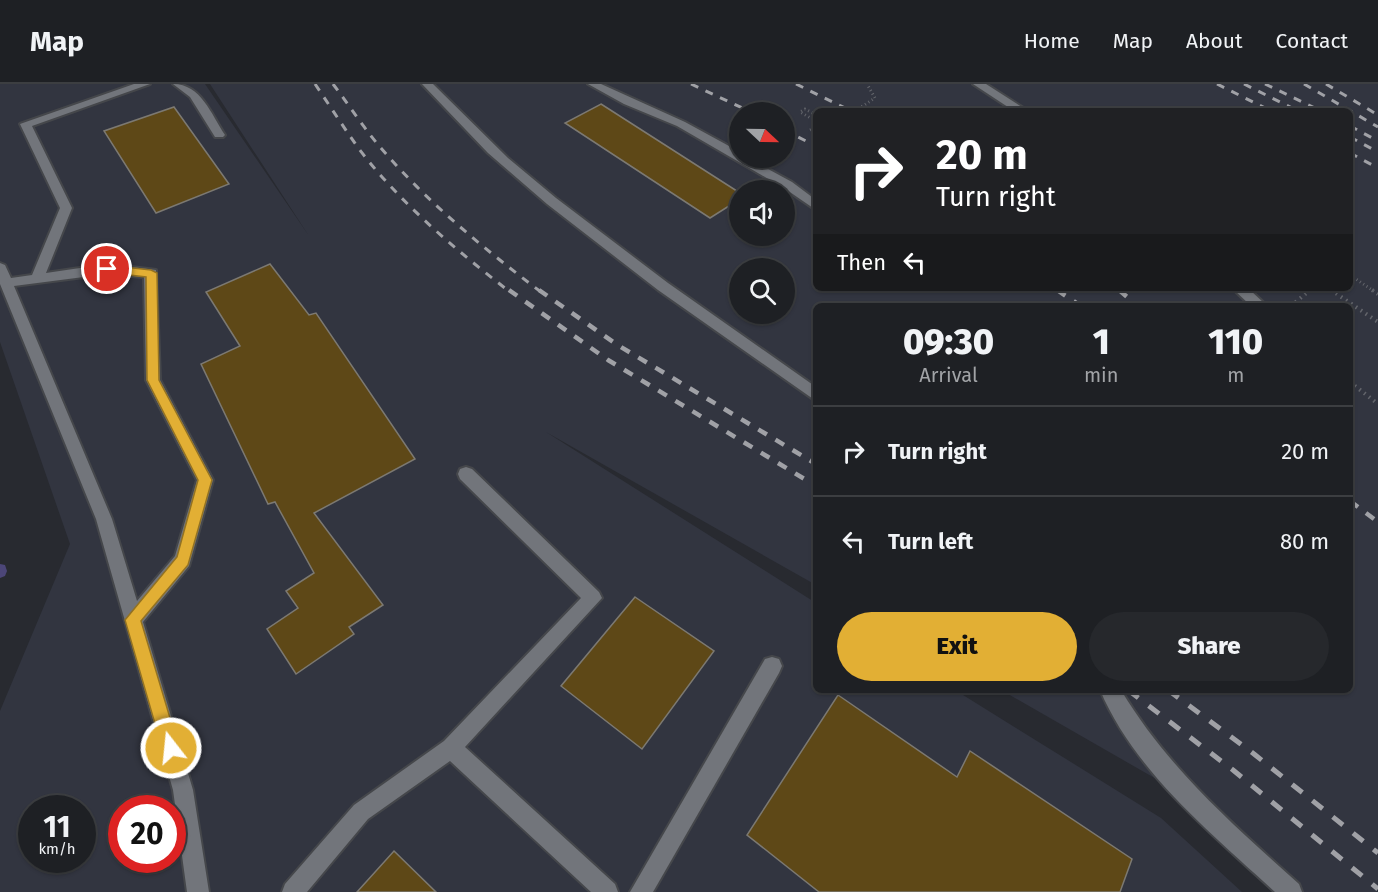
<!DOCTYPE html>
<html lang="en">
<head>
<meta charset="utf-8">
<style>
  body { margin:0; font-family:"Fira Sans",sans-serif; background:#26282c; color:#f1f3f6; height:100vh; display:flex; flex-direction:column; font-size:22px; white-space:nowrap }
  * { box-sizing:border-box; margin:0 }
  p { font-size:20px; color:#a1a3a6 }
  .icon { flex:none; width:33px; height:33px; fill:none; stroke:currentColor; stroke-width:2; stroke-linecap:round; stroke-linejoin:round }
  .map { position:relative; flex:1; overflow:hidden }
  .drawer { position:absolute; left:813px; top:219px; width:540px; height:390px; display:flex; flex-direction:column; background:#1e2024; border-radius:9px; box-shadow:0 2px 4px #0004,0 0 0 2px #3c3e41 }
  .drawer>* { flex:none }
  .top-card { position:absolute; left:813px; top:24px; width:540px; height:183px; border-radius:9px; box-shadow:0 2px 4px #0004,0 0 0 2px #3c3e41; background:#202124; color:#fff; overflow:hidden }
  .needle { width:39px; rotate:112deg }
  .tools { position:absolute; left:729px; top:18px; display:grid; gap:12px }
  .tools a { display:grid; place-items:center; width:66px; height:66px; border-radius:50%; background:#1e2024; box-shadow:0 2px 4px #0004,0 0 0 2px #3c3e41; font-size:30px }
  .speed { position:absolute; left:18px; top:711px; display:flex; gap:12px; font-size:30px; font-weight:700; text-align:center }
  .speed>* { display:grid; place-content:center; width:78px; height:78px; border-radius:50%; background:#1e2024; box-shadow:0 2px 4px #0004,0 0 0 2px #3c3e41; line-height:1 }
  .speed small { font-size:15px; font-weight:400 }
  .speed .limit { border:9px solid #d22; background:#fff; color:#111 }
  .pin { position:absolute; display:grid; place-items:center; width:51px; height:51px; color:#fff; margin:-26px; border:3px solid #fff; border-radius:50%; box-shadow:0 2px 6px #0007 }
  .me { position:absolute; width:66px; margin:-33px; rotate:344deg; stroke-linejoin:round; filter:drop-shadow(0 0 4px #0008) }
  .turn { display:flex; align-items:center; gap:21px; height:126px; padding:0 24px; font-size:27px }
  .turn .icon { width:78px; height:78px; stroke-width:2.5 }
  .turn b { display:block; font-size:42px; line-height:51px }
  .then { display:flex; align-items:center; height:57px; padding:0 24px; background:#0003; gap:12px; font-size:22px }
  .eta { display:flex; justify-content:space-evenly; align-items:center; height:102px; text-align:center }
  .eta b { font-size:36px; font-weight:800; line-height:42px }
  .button { display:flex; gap:12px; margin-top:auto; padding:12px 24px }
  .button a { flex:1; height:69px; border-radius:36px; background:#e2af34; color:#111; font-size:24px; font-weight:800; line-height:69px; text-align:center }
  .button a+a { background:#26282c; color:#f1f3f6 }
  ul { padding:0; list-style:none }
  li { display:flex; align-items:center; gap:18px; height:90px; padding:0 24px; border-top:2px solid #3c3e41 }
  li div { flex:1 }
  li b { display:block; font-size:22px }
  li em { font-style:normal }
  header { display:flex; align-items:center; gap:36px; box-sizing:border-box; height:84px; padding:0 30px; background:#1e2024; border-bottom:2px solid #3c3e41 }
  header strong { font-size:28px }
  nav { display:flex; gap:33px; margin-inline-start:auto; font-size:21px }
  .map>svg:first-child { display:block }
  .built { fill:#323540; fill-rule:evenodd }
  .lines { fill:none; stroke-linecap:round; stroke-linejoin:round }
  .stream { fill:#4c4678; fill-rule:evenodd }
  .building { fill:#5e4817; stroke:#7c7972; stroke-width:1.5 }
  .service-casing { stroke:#45474b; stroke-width:4 }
  .path-far1 { stroke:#63656b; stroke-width:3; stroke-dasharray:1 3; stroke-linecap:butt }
  .path { stroke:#63656b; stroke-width:4; stroke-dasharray:1.5 4.5; stroke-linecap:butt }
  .service { fill:#72757b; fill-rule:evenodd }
  .rail-far2 { stroke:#a0a1a6; stroke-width:3; stroke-dasharray:8 8; stroke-linecap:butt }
  .rail-far1 { stroke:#a0a1a6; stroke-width:4.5; stroke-dasharray:10 10; stroke-linecap:butt }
  .rail { stroke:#a0a1a6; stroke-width:5; stroke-dasharray:13 13; stroke-linecap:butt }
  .route { fill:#e2af34; stroke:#937222; stroke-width:1.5 }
</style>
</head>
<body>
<header>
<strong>Map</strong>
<nav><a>Home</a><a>Map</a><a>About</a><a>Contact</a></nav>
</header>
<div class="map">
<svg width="1378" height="808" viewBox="0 0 1378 808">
  <rect width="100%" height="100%" fill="#282a30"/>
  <path class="built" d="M 0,0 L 205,0 L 309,152 L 210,0 L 1378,0 L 1378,808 L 1284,808 L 1172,704 L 1001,606 L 1350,606 L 1350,222 L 816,222 L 816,501 L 546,348 L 816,519 L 816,606 L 955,606 L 1161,734 L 1242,808 L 0,808 L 0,627 L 70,460 L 0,258 ZM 816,27 L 1350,27 L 1350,204 L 816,204 ZM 740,28 L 784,28 L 784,74 L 740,74 ZM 740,106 L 784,106 L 784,152 L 740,152 ZM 740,184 L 784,184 L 784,230 L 740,230 ZM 32,724 L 82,724 L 82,776 L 32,776 ZM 122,724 L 172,724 L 172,776 L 122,776 Z"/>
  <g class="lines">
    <polygon class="stream" points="0,480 5,481 7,487 5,492 0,494"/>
  </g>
  <g class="building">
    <polygon points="601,20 740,109 740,115 710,134 565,39"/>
    <polygon points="174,23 229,100 156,129 104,47"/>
    <polygon points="270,180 309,231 316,229 415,375 314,429 383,521 349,543 354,550 296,590 267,545 298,524 286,507 314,489 275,418 268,420 201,280 240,262 206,208"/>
    <polygon points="635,513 714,567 642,665 561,602"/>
    <polygon points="838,611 957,693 970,667 1132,775 1120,808 819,808 747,751"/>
    <polygon points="394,767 436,808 357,808"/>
  </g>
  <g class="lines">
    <defs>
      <g id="service">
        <path d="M 134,0 L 150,0 L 32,42 L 72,124 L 46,189 L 107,180 L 156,186 L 160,296 L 213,396 L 189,482 L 143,538 L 193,706 L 209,808 L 187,808 L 173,706 L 96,435 L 0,200 L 0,179 L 5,181 L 11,194 L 32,191 L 60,124 L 20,40 ZM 107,190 L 144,193 L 146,296 L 197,396 L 175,472 L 137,517 L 112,435 L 14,202 Z"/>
        <path d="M 173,0 C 201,0 211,30 225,51 L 223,53 L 215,53 L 190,13 Z"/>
        <polygon points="422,0 433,0 508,74 556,114 668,199 816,303 816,317 658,206 547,120 488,69"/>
        <polygon points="588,0 601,0 685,38 740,68 740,74 748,74 792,98 816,116 816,126 784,104 677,42 624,20"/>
        <polygon points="973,0 986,0 1028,27 1014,27"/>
        <polygon points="1232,204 1248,204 1267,222 1251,222"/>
        <polygon points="466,383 472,385 599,508 602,514 465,663 615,800 618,808 591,808 450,677 368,735 307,808 282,808 285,800 354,721 444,657 581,514 460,395 458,390 460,385"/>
        <polygon points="772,573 779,575 782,582 779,589 653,808 630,808 765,575"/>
        <path d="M 1100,606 L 1121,606 C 1167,683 1233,741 1299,800 L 1302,808 L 1275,808 C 1211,749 1135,688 1100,606 Z"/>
      </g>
    </defs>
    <use href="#service" class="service-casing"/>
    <g class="path-far1">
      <polyline points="855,27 875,14 867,0"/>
      <polyline points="816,31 805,25 800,28 816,37"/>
      <polyline points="810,46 816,43"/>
      <polyline points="784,63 789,60"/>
      <polyline points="1350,191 1375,208"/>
      <polyline points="1328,204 1333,208"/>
      <polyline points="1308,208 1313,204"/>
    </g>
    <g class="path">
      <polyline points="1331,206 1378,238"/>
      <polyline points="1372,206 1378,210"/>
      <polyline points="1291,222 1310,206"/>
      <polyline points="1350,298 1378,320"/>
    </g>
    <use href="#service" class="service"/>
    <g class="rail-far2">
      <path d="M 315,0 C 330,22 344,44 359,65 C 401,120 456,166 510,208"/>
      <path d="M 333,0 C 349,21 363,43 380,63 C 427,118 483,164 541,208"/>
      <polyline points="691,0 751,28"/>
      <polyline points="796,0 851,27"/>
      <polyline points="1217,0 1271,27"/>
      <polyline points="1244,0 1298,27"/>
      <polyline points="1265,0 1321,27"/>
      <polyline points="1304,0 1378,43"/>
      <polyline points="1326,0 1378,31"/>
      <polyline points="1350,42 1378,57"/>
      <polyline points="784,46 816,62"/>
      <polyline points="1350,53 1378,68"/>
      <polyline points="1350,69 1378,84"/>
      <polyline points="1054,204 1060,208"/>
      <polyline points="1116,204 1121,208"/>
    </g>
    <g class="rail-far1">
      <polyline points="509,206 608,276 816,402"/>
      <polyline points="539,206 616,260 816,380"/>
      <polyline points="1057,206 1081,222"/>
      <polyline points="1119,206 1138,222"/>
      <polyline points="1350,417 1378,438"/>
    </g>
    <g class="rail">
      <polyline points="1128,606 1233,686 1378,805"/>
      <polyline points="1168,606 1254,670 1378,769"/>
    </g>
  </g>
  <polygon class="route" points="107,181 151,186 157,189 159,296 212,396 188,481 141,537 179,664 177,670 171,672 165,670 162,664 125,536 177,473 198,396 147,296 146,193 103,188 103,182"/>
</svg>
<div class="tools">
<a><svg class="needle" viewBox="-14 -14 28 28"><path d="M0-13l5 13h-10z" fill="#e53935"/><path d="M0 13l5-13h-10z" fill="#a1a3a6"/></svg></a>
<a><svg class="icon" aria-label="sound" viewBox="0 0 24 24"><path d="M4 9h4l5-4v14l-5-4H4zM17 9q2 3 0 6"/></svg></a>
<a><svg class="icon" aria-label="search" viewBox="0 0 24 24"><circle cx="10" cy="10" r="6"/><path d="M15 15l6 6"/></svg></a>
</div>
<div class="speed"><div>11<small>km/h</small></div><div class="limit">20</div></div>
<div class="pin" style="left:107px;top:185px;background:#d93025"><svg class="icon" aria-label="arrive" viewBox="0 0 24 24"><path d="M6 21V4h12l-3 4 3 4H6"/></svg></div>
<svg class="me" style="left:171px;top:664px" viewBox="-20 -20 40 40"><circle r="17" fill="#e2af34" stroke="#fff" stroke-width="3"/><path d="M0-11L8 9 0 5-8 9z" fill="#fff"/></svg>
<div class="top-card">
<div class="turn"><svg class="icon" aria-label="right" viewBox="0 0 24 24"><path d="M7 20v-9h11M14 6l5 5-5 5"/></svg><div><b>20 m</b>Turn right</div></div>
<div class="then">Then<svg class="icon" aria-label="left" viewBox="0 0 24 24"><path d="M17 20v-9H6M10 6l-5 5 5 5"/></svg></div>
</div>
<section class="drawer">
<div class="eta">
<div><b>09:30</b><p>Arrival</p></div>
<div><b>1</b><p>min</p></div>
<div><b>110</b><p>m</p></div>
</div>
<ul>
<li><svg class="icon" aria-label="right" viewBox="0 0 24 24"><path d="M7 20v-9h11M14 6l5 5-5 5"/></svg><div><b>Turn right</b></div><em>20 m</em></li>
<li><svg class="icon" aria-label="left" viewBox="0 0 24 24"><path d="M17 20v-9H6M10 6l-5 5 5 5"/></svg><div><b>Turn left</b></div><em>80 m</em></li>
</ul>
<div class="button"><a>Exit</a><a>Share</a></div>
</section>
</div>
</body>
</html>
